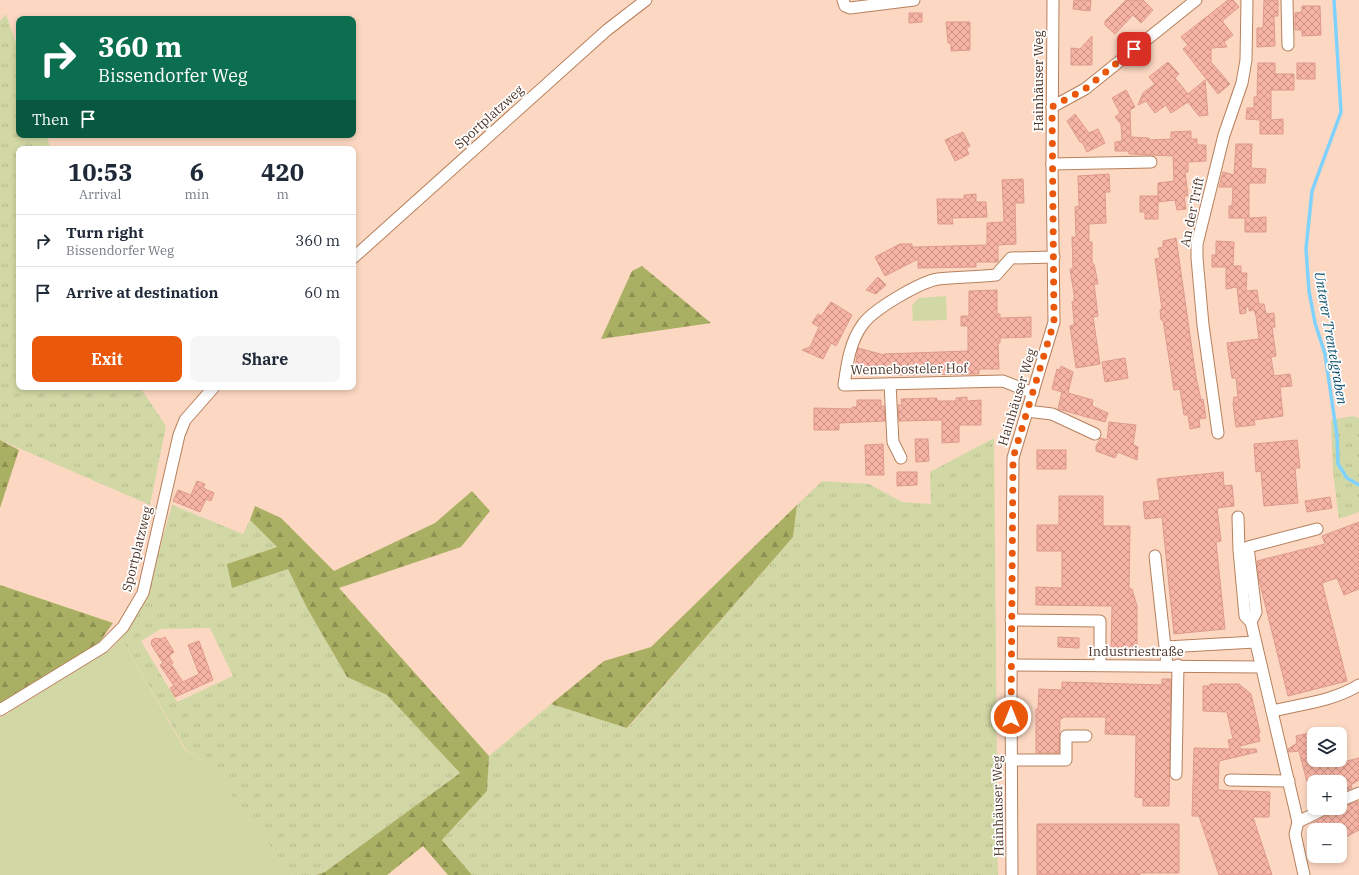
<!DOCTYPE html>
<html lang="en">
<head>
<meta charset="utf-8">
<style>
  body { margin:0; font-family:"IBM Plex Serif",serif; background:#f6f6f7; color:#1f2937; height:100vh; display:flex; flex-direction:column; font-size:15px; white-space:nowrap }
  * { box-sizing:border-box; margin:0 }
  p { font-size:13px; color:#747a83 }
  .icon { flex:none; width:22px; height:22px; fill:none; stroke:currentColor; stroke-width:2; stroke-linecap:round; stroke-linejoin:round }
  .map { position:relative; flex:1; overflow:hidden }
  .side { position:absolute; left:16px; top:146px; width:340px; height:244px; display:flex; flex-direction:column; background:#fff; border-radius:8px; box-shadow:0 2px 6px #0003 }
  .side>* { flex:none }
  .guide { position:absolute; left:16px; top:16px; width:340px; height:122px; border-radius:8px; box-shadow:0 2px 6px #0003; background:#0b6e4f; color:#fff; overflow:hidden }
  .controls { position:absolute; left:1307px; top:727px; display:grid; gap:8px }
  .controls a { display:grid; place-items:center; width:40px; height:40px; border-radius:8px; background:#fff; box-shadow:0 2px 6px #0003; font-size:20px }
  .pin { position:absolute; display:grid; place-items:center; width:34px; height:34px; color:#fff; margin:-17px; border-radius:8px; box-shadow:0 2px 6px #0006 }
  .me { position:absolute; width:44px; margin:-22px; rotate:0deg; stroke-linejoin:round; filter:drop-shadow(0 0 3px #0008) }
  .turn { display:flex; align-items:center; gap:14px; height:84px; padding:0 16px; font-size:18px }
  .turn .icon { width:52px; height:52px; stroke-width:2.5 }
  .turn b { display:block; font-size:28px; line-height:34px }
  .then { display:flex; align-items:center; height:38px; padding:0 16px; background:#0003; gap:8px; font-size:15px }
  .eta { display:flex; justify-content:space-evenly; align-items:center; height:68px; text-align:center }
  .eta b { font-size:24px; font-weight:700; line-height:28px }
  .cta { display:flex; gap:8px; margin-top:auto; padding:8px 16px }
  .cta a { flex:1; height:46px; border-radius:8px; background:#ea580c; color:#fff; font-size:16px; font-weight:700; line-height:46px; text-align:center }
  .cta a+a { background:#f6f6f7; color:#1f2937 }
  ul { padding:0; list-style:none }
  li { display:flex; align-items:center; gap:12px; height:52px; padding:0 16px; border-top:1px solid #e0e1e3 }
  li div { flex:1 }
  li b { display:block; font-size:15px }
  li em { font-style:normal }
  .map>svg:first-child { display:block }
  .grass { fill:url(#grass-tufts); fill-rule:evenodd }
  .forest { fill:url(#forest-firs) }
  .park { fill:#d2d8a5 }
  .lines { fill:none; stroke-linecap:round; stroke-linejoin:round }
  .stream { stroke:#7fd2fd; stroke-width:3.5 }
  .building { fill:url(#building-cross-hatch); stroke:#de9b8d }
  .minor-casing { stroke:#b6805d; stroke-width:13 }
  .minor { stroke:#fff; stroke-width:11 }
  .route { stroke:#ea580c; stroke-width:7; stroke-dasharray:0 12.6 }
  .labels { text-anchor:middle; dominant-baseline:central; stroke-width:3.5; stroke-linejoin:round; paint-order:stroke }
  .street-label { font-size:13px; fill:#4c3426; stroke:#fff }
  .water-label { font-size:14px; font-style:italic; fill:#0b4f6c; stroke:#fff }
</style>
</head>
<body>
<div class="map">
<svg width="1359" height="875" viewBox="0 0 1359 875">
  <defs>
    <pattern id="grass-tufts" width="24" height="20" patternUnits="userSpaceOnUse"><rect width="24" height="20" fill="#d2d8a5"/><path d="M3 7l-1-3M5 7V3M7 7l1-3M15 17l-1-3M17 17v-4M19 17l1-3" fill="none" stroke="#b6ba8e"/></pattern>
    <pattern id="forest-firs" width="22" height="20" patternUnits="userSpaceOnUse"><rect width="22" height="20" fill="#aab063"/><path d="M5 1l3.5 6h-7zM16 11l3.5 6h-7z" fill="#8d9051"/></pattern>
    <pattern id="building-cross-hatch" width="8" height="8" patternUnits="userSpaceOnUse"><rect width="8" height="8" fill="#f7b3a4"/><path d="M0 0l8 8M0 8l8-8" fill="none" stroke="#ca9285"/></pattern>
  </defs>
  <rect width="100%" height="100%" fill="#fcd8c2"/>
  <g class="grass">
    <polygon points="6,14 19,52 19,135 46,135 51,149 19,149 19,387 140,387 166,426 150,505 0,440 0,21"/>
    <polygon points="1353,416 1359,418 1359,512 1339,519 1333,472 1331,420"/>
    <polygon points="994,438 998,875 472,875 442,840 487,791 489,756 551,704 628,728 793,537 797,505 822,481 869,484 902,502 931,504 930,472"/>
    <path d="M 172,505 L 243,534 L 250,520 L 277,547 L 227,564 L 288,568 L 307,608 L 347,677 L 387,695 L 460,773 L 325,872 L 316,875 L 292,875 L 206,762 L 186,750 L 121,638 L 147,594 ZM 210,628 L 233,676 L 177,702 L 141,641 L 161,629 Z"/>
  </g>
  <g class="forest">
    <polygon points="642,266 711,323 601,339 632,271"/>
    <polygon points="0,440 19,450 0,508"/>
    <polygon points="472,491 490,511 461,547 339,588 489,756 487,791 442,840 472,875 448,875 423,846 387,875 316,875 325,872 460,773 387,695 347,677 307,608 288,569 232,588 227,564 277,547 250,520 255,506 281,518 334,571 435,523"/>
    <polygon points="797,505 793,537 627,728 551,704 604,661 651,647"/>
    <polygon points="0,585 113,623 98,644 0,704"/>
  </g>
  <g class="park">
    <polygon points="946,296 947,320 913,321 912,305 919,298"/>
    <polygon points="121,638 185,750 206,762 292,875 0,875 0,718 110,650"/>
  </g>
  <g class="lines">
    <polyline class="stream" points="1334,0 1341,112 1312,191 1306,249 1309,291 1315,323 1325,354 1337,436 1338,464 1347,478 1359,485"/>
  </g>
  <g class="building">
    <polygon points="1074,0 1091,0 1090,11 1073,9"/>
    <polygon points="1126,0 1143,0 1153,10 1141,23 1133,15 1115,34 1105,25 1105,21"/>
    <polygon points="1228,0 1233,0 1239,7 1222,21 1233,35 1224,42 1227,47 1211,48 1211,62 1230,84 1218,94 1183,49 1188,45 1181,37"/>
    <polygon points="1264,0 1278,0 1278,16 1274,16 1275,46 1257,47 1257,28 1263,28"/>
    <polygon points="1302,6 1320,6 1321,35 1302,36 1302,30 1295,30 1295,13 1302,12"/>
    <polygon points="909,13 922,13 922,22 909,23"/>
    <polygon points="946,22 970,22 970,50 951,51 951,43 948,43"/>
    <polygon points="1092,36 1092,65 1071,65 1071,48 1080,49"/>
    <polygon points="1168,62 1179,74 1175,78 1188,94 1205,80 1208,115 1199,116 1188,102 1171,113 1166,105 1155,113 1146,101 1138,105 1143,93 1155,84 1149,77"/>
    <polygon points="1258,63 1275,63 1275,74 1294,74 1294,90 1271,90 1271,120 1283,119 1283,134 1260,134 1260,120 1246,119 1247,108 1254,108 1254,97 1257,97"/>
    <rect x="1297" y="63" width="18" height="16"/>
    <polygon points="1126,90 1135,107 1130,110 1131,137 1149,138 1149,140 1171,139 1171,132 1191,131 1191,139 1197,139 1197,145 1206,145 1206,161 1188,162 1188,172 1185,172 1188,196 1184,196 1186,209 1177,210 1175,200 1158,202 1158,183 1174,181 1173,156 1129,154 1129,151 1115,151 1115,142 1122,141 1121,124 1115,117 1120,113 1112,98"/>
    <polygon points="1075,114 1089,133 1098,129 1105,143 1087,152 1082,142 1080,142 1067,121"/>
    <polygon points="963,132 970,146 966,148 969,154 955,161 945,140"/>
    <polygon points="1236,144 1252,144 1251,168 1266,169 1265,183 1249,183 1249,218 1266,217 1266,232 1245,232 1245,218 1229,218 1229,206 1232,206 1233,187 1219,187 1223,172 1234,175"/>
    <polygon points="1109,174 1110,192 1105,192 1106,223 1089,224 1089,242 1092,242 1092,264 1094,264 1098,284 1094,284 1098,316 1093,317 1100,364 1076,368 1070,326 1074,325 1074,320 1072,302 1074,302 1074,294 1070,269 1073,269 1072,237 1076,237 1075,207 1079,206 1078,176"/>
    <polygon points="1023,179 1024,203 1015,203 1016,244 998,245 998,262 976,262 976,267 918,268 918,259 885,276 875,257 900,244 912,244 912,247 917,247 987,245 987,223 1004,222 1002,180"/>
    <polygon points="976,194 976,202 986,202 987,217 952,218 953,224 938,224 937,199 964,199 964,195"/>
    <polygon points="1140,196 1158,196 1158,219 1145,219 1145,212 1140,212"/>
    <polygon points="1176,238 1196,377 1201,400 1203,399 1206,418 1199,419 1200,427 1190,429 1188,415 1184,415 1180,389 1174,390 1163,320 1161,320 1160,310 1162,309 1155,259 1160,258 1158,248 1163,247 1163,241"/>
    <polygon points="1216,241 1234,242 1233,266 1241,266 1241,273 1247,273 1246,291 1257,290 1259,304 1264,304 1266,314 1274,313 1275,327 1272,327 1276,356 1271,357 1274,376 1290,374 1292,386 1280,387 1283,416 1254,420 1255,425 1236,427 1233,403 1234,397 1238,397 1236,378 1232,378 1227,343 1259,339 1256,316 1254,310 1249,311 1249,306 1246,307 1246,313 1240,314 1237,287 1226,289 1226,267 1212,267 1212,255 1216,255"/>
    <polygon points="878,277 886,285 876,294 866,290"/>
    <polygon points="997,290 997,314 1000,314 1000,318 1031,317 1031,337 1000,338 1000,343 998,343 999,369 979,369 979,374 894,375 894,373 880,369 878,376 855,369 858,348 884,355 884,354 968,351 968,326 961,326 961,316 969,316 969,291"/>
    <polygon points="831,302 852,315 836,346 831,343 823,359 802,350 810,347 819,327 812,323 818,314 821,316"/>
    <polygon points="1125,358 1128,378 1105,382 1102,362"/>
    <polygon points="1061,366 1073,372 1068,393 1093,400 1092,406 1108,413 1105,422 1058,409 1062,392 1052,389 1057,369 1060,370"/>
    <polygon points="967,397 967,401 981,400 981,425 959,425 959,442 942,443 942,420 899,421 898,405 902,405 901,399 937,398 937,401 956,401 956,398"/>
    <polygon points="857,400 881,400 881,406 884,406 885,421 839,423 839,430 814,430 814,408 852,409 852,407 857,407"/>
    <polygon points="1109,422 1136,425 1133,445 1138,447 1137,460 1118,452 1115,458 1096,451 1096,446 1101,438 1107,440"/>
    <polygon points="915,439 928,439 929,461 916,462"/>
    <polygon points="1297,440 1300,468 1295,468 1298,503 1264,506 1261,471 1256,472 1254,444"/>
    <polygon points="883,444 884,475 866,475 865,445"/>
    <rect x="1037" y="450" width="29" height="19"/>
    <polygon points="897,472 917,472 917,485 897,486"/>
    <polygon points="1223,472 1224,486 1232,485 1234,506 1217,508 1221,541 1216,542 1225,629 1174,634 1162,517 1145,519 1143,502 1160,500 1157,479"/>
    <polygon points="197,481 205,484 203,488 214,493 211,501 206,499 200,512 173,501 178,490 191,495"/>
    <polygon points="1059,496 1103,496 1103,526 1130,526 1129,589 1132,589 1137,606 1137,649 1111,649 1112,606 1036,605 1036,587 1062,588 1062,551 1037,551 1037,525 1059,525"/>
    <polygon points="1330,497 1332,508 1307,512 1305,501"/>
    <polygon points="1359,522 1359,589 1344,595 1337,578 1322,583 1347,681 1288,696 1259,580 1257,561 1325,544 1322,536"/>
    <polygon points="165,637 174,652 169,656 173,663 171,664 183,682 199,674 188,645 199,641 213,680 175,697 170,688 174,686 160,665 163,663 151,644 152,640 155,638 161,639"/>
    <polygon points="1058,637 1079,638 1079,648 1058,647"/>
    <polygon points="1162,679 1171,679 1169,806 1143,806 1143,798 1135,797 1136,735 1105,734 1106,717 1063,717 1063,718 1060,719 1059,753 1036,753 1036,709 1038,709 1039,689 1062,690 1062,682 1162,685"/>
    <polygon points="1210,684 1239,684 1251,694 1260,733 1258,733 1260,741 1240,746 1240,749 1256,749 1257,752 1219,761 1218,790 1270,792 1269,817 1253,817 1272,875 1219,875 1199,816 1192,816 1194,748 1230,749 1228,740 1233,739 1227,712 1203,711 1203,686 1210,686"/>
    <polygon points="1314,732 1314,760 1329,760 1330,765 1359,758 1359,780 1351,785 1352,788 1340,793 1340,782 1307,782 1299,751 1289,752 1288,749 1297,743 1296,736"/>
    <polygon points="1358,801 1359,830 1340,840 1340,830 1314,830 1311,824 1329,814 1333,808 1343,807"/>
    <polygon points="1037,824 1179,824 1179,873 1140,873 1140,875 1037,875"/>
  </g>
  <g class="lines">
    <defs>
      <g id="minor">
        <polyline points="843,0 845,6 850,8 914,0"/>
        <polyline points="1287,0 1288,45"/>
        <polyline points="1052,107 1085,89 1196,0"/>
        <polyline points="1052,164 1151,162"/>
        <polyline points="353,258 607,30 646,0"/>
        <polyline points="890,384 893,442 901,458"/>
        <path d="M 1033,393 L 1003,381 L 844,385 C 847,364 850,341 863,324 C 874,309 920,282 938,279 C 957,277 977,277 996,275 L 1011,258 L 1054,257"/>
        <polyline points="1027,411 1052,414 1095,434"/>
        <polyline points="1218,433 1203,325 1197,258 1197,244 1224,135 1242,83 1246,60 1247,0"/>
        <polyline points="1238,517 1239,550 1245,616 1251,622 1298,822 1295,834 1304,875"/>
        <polyline points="1155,556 1167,665"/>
        <polyline points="1011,620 1100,621 1100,665"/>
        <polyline points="1251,622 1256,612 1248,547 1317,529"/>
        <polyline points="1166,647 1255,642"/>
        <polyline points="1011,665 1261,667"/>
        <polyline points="0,710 103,647 123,627 143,593 179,435 185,420 214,387"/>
        <path d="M 1272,711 C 1301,704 1334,701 1359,685"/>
        <polyline points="1011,760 1066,760 1066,736 1086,736"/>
        <polyline points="1176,774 1178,665"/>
        <polyline points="1230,780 1289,781"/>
        <polyline points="1340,801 1359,793"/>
        <polyline points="1298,822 1326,808"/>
        <polyline points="1012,875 1011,688 1013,458 1054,322 1052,164 1053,0"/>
      </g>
    </defs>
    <use href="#minor" class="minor-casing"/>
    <use href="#minor" class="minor"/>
  </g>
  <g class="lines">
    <polyline class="route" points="1011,717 1013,458 1054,322 1052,107 1085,89 1134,49"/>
  </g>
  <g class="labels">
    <g class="street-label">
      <text transform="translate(1038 81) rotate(-90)">Hainhäuser Weg</text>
      <text transform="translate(489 117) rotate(-42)">Sportplatzweg</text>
      <text transform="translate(1192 212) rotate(-78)">An der Trift</text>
      <text transform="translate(909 369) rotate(-1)">Wennebosteler Hof</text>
      <text transform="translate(1017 397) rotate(-73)">Hainhäuser Weg</text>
      <text transform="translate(137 549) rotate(-76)">Sportplatzweg</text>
      <text x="1136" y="651">Industriestraße</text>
      <text transform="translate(998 806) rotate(-91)">Hainhäuser Weg</text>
    </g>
    <g class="water-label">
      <text transform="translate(1331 338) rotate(80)">Unterer Trentelgraben</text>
    </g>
  </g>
</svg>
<div class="controls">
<a><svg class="icon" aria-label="layers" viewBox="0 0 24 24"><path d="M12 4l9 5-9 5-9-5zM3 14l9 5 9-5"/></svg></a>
<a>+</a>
<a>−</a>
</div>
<div class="pin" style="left:1134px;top:49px;background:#d93025"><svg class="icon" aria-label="arrive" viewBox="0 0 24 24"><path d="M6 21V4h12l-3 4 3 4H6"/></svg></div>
<svg class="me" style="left:1011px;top:717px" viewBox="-20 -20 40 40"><circle r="17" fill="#ea580c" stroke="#fff" stroke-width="3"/><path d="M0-11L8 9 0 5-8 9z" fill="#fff"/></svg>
<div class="guide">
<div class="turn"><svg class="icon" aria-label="right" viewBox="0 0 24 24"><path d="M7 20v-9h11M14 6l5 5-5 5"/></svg><div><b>360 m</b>Bissendorfer Weg</div></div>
<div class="then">Then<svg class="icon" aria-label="arrive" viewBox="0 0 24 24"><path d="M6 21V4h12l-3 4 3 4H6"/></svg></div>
</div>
<section class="side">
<div class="eta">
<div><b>10:53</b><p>Arrival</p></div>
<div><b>6</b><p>min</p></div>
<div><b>420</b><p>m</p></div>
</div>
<ul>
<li><svg class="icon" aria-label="right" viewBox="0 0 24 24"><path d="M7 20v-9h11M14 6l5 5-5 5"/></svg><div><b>Turn right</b><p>Bissendorfer Weg</p></div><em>360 m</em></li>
<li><svg class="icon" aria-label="arrive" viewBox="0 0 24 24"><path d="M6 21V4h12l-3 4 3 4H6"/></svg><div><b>Arrive at destination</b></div><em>60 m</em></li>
</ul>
<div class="cta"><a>Exit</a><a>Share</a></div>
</section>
</div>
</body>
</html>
